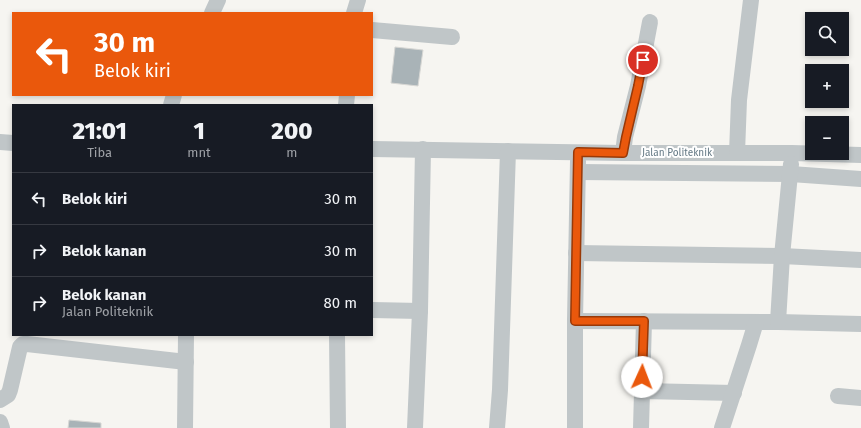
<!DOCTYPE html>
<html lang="id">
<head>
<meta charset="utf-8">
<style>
  body { margin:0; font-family:"Fira Sans",sans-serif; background:#20242c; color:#f1f3f6; height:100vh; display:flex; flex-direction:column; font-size:15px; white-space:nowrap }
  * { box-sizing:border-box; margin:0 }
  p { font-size:13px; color:#9ea1a6 }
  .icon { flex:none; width:22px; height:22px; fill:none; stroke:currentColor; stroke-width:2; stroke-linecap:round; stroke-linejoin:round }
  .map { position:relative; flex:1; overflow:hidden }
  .panel { position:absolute; left:12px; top:104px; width:361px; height:232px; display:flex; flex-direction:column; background:#171b24; border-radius:0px; box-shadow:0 2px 6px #0003 }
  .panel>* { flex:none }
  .guide { position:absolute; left:12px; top:12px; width:361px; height:84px; border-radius:0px; box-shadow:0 2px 6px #0003; background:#ea580c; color:#fff; overflow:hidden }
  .controls { position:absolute; left:805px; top:12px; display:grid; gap:8px }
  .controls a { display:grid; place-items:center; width:44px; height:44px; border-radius:0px; background:#171b24; box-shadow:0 2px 6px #0003; font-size:20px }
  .pin { position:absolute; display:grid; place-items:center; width:34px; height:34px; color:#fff; margin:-17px; border:2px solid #fff; border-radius:50%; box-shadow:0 1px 4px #0007 }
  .me { position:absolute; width:44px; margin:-22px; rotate:2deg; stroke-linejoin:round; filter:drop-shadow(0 0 3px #0008) }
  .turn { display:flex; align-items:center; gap:14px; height:84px; padding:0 16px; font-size:18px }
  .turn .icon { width:52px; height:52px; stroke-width:2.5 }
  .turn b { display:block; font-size:28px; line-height:34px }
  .eta { display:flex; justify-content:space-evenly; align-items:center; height:68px; text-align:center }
  .eta b { font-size:24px; font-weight:800; line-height:28px }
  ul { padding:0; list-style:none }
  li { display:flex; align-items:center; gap:12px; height:52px; padding:0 16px; border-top:1px solid #363941 }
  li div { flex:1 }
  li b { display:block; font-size:15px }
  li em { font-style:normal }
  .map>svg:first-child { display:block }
  .building { fill:#a9b3b7; stroke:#d7d7d4 }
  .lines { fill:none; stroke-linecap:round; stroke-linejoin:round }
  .minor { stroke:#c0c6c8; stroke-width:16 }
  .route-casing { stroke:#983908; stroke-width:10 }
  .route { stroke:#ea580c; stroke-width:7 }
  .labels { text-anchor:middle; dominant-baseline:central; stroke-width:4; stroke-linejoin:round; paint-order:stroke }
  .street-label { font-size:10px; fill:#637884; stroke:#fff }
</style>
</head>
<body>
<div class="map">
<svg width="861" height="428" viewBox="0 0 861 428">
  <rect width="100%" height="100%" fill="#f6f5f1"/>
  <g class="building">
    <polygon points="395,47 423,50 418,86 391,83"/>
    <polygon points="69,420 101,423 101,428 68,428"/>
  </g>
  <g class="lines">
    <g class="minor">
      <polyline points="212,13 218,0"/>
      <polyline points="354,13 358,0"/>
      <polyline points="372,30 452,37"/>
      <polyline points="171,105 174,95"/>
      <polyline points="346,105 347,95"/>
      <polyline points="0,142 13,143"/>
      <polyline points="372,149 623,153 792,153 861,155"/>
      <polyline points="623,153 625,137 638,86 650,22"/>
      <polyline points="737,153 739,100 751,0"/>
      <polyline points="578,172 791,174 861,179"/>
      <polyline points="576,253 782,256 861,260"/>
      <polyline points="372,310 420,311"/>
      <polyline points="575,321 778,322 861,324"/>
      <polyline points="778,322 782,256 791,164"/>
      <polyline points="337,335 338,428"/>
      <polyline points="642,391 734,393"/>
      <polyline points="838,396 861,398"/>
      <polyline points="0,400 8,395 10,390 20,347 23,344 27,344 186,362"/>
      <polyline points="0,422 2,428"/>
      <polyline points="185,428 186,335"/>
      <polyline points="415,428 420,311 423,149"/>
      <polyline points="497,428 500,390 508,151"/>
      <polyline points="575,428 575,321 578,161"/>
      <polyline points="641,428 644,321"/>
      <polyline points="722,428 749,345 756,322"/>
    </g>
  </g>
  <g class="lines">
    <defs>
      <polyline id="route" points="642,377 644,321 575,321 578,152 623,153 626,137 638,86 643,60"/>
    </defs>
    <use href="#route" class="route-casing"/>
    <use href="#route" class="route"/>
  </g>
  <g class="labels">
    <g class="street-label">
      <text x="677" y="153">Jalan Politeknik</text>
    </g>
  </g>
</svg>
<div class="controls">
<a><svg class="icon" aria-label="search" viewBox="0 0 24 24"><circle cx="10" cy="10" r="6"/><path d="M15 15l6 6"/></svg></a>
<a>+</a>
<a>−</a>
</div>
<div class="pin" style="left:643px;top:60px;background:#d93025"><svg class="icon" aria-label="arrive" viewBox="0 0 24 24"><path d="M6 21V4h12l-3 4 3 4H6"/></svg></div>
<svg class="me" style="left:642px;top:377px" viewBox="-20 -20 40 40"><circle r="19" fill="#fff"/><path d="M0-13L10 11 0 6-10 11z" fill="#ea580c"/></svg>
<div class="guide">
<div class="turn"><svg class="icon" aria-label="left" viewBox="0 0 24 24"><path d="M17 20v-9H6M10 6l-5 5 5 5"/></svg><div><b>30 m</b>Belok kiri</div></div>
</div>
<section class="panel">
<div class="eta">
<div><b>21:01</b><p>Tiba</p></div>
<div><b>1</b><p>mnt</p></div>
<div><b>200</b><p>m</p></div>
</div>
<ul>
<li><svg class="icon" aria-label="left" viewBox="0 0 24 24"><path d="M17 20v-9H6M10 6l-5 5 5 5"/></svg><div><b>Belok kiri</b></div><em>30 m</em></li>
<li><svg class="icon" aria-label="right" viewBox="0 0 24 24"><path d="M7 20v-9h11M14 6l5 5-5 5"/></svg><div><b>Belok kanan</b></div><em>30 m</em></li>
<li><svg class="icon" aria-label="right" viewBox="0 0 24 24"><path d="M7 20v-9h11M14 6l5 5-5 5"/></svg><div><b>Belok kanan</b><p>Jalan Politeknik</p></div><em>80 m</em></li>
</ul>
</section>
</div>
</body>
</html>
